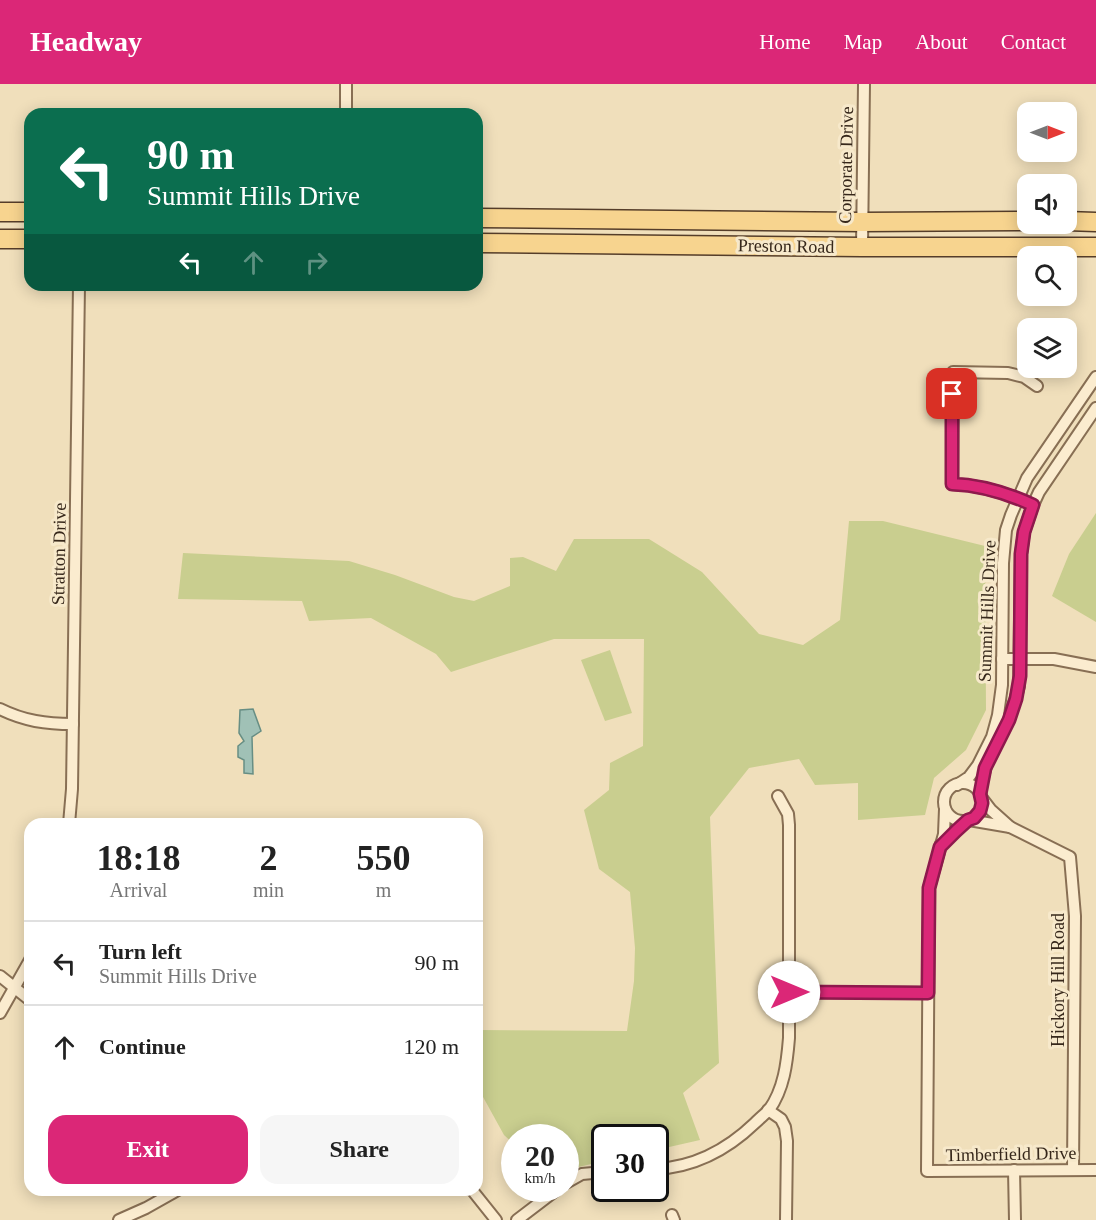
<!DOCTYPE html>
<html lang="en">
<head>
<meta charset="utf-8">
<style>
  body { margin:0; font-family:Georgia,serif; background:#f6f6f6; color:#222; height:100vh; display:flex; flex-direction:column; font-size:22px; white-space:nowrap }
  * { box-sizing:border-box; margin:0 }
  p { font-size:20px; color:#767676 }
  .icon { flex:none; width:33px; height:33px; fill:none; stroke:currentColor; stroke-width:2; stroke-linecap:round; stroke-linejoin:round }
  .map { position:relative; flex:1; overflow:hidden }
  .sheet { position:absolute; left:24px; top:734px; width:459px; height:378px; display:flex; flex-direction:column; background:#fff; border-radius:18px; box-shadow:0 3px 15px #0003 }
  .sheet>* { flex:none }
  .banner { position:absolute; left:24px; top:24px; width:459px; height:183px; border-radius:18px; box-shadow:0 3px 15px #0003; background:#0b6e4f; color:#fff; overflow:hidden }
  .needle { width:39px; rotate:90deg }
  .tools { position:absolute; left:1017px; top:18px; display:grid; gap:12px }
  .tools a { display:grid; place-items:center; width:60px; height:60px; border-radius:12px; background:#fff; box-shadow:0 3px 15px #0003; font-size:30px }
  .speed { position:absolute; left:501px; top:1040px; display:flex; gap:12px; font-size:30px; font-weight:700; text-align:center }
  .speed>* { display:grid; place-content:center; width:78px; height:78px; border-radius:50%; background:#fff; box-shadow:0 3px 15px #0003; line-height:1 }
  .speed small { font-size:15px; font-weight:400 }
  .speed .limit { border:3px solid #111; border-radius:9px; background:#fff; color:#111 }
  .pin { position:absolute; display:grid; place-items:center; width:51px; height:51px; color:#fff; margin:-26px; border-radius:12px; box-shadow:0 3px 9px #0006 }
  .me { position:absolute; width:66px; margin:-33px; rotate:90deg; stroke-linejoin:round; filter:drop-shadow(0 0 4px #0008) }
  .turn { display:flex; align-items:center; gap:21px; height:126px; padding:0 24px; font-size:27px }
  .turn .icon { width:78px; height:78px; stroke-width:2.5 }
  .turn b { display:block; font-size:42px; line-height:51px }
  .lanes { display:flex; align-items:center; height:57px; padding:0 24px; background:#0003; justify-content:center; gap:30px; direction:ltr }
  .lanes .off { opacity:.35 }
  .eta { display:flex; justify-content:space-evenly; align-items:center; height:102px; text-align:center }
  .eta b { font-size:36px; font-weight:700; line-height:42px }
  .primary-button { display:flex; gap:12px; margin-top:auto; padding:12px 24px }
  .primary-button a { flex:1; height:69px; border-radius:18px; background:#db2777; color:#fff; font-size:24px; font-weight:700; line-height:69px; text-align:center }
  .primary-button a+a { background:#f6f6f6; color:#222 }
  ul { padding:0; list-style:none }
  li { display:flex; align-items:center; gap:18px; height:84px; padding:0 24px; border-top:2px solid #e0e0e0 }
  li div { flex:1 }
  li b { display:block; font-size:22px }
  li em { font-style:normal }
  header { display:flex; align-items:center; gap:36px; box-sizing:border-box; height:84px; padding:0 30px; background:#db2777; color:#fff }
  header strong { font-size:28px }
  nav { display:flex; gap:33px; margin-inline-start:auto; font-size:21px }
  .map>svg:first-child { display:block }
  .green { fill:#c9ce8f }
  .water { fill:#a0c1b6; stroke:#678e84; stroke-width:1.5 }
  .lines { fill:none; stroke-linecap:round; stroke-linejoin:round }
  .minor-casing { stroke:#886f54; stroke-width:14 }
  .primary-casing { stroke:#553d29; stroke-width:21 }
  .minor { stroke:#fbeccf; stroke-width:10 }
  .primary { stroke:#f7d48f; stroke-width:18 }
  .route-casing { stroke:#8e194d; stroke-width:15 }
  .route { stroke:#db2777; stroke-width:10 }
  .labels { text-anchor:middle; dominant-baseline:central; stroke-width:6; stroke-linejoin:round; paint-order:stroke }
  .street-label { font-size:18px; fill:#36271a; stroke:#f7e9cb }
</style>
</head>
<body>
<header>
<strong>Headway</strong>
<nav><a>Home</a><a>Map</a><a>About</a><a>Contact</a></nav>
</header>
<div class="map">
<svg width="1096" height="1136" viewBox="0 0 1096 1136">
  <rect width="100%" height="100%" fill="#f0dfbb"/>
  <g class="green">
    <polygon points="1096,429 1096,538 1052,512 1069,470"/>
    <polygon points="849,437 883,437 985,462 986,626 966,666 934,694 925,731 858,736 858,699 815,701 799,675 749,684 710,733 719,979 683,1009 700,1056 656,1066 656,1053 604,1053 604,1077 566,1086 566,1053 514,1053 514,1060 504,1051 477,1002 477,946 627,947 634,897 635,864 630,808 599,785 584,726 609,706 610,679 643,662 644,555 554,555 451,588 436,570 371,534 309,537 302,517 178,515 183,469 349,477 395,491 454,513 474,517 510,502 510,474 523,473 556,487 574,455 649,455 702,488 759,550 803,561 840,536"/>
    <polygon points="610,566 632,629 605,637 581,576"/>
  </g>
  <polygon class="water" points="253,625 261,647 252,653 253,690 244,689 244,676 238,673 238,662 244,657 239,649 240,626"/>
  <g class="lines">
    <defs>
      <g id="minor">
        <polyline points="346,30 346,0"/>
        <polyline points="862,163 864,0"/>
        <path d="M 1033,421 C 1007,409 980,401 952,400 L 953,288 L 1008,289 L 1024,293 L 1037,302"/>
        <polyline points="1002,575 1054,575 1096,583"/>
        <path d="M 0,625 C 24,637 46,640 73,640"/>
        <circle cx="963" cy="718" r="19"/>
        <polyline points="957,701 969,693 978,681 992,653 998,631 1002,601 1003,479 1006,446 1011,431 1027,394 1096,293"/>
        <path d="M 980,710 C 981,701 983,691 986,682 C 997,654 1012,633 1019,602 L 1021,470 L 1024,448 L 1033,421 L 1039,408 L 1096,324"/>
        <polyline points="981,713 991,726 1010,743 1070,773 1075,832 1073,1086"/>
        <polyline points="945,725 944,750 929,804 927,1087 1096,1086"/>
        <polyline points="969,736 1010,743"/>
        <polyline points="69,740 72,705 79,201"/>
        <polyline points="941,760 968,736"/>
        <polyline points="0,892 30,916"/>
        <polyline points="789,908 928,909"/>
        <polyline points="0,929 30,876"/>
        <polyline points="768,1026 781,1035 785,1043 787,1057 786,1136"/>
        <path d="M 656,1085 C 694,1083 728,1065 755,1039 C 759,1035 765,1030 769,1026 C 784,1005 787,979 789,954 L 789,741 L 788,730 L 778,712"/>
        <polyline points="1014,1086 1015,1136"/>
        <polyline points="566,1099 582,1090 604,1088"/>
        <polyline points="472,1106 496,1136"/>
        <polyline points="672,1131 674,1136"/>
        <polyline points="119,1136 146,1124 178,1106"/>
        <polyline points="517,1136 559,1104"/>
      </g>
      <g id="primary">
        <polyline points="0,128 30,128"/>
        <polyline points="477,134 862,138 1028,137"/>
        <polyline points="1066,137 1096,138"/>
        <polyline points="0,155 30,155"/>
        <polyline points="477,159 862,163 1096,163"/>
      </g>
    </defs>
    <use href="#minor" class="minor-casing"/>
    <use href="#primary" class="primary-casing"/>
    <use href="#minor" class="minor"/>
    <use href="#primary" class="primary"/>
  </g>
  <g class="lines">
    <defs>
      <path id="route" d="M 789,908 L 928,909 L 929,804 L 940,763 L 956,747 L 968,736 L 974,734 L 980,727 L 982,719 L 980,710 L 985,684 L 1009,636 L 1016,615 L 1020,592 L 1021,470 L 1024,448 L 1033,421 C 1007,409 980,401 952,400 L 952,310"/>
    </defs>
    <use href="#route" class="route-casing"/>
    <use href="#route" class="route"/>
  </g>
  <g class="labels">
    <g class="street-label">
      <text transform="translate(846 81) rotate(-89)">Corporate Drive</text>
      <text transform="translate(786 162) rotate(1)">Preston Road</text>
      <text transform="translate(59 470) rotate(-89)">Stratton Drive</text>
      <text transform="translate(987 527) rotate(-88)">Summit Hills Drive</text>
      <text transform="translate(1058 896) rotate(-90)">Hickory Hill Road</text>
      <text transform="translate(1011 1070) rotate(-1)">Timberfield Drive</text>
    </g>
  </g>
</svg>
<div class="tools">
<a><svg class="needle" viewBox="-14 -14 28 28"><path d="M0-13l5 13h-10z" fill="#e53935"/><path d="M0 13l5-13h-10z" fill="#767676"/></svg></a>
<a><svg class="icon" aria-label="sound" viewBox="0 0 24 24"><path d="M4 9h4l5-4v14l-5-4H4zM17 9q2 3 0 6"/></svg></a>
<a><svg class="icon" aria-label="search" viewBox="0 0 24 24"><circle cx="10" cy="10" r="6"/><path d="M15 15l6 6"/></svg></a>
<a><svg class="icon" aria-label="layers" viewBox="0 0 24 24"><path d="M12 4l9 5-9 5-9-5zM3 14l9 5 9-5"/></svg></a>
</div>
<div class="speed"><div>20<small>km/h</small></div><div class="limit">30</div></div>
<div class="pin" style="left:952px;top:310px;background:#d93025"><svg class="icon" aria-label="arrive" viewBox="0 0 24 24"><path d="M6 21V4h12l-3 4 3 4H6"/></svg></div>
<svg class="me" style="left:789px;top:908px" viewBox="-20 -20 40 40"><circle r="19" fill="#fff"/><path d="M0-13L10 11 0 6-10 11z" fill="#db2777"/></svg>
<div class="banner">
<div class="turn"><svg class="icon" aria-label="left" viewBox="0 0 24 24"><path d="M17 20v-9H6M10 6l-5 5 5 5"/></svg><div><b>90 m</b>Summit Hills Drive</div></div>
<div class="lanes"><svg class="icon" aria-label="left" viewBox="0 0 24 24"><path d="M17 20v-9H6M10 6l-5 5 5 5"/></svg><svg class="icon off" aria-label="ahead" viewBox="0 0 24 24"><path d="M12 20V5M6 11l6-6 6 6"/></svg><svg class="icon off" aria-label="right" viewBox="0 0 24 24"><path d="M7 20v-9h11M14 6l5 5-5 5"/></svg></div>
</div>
<section class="sheet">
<div class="eta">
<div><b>18:18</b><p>Arrival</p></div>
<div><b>2</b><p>min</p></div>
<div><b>550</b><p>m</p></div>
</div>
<ul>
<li><svg class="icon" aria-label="left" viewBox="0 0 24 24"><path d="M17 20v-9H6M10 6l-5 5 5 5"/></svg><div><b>Turn left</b><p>Summit Hills Drive</p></div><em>90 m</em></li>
<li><svg class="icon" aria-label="ahead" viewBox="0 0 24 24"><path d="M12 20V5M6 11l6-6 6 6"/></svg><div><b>Continue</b></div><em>120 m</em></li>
</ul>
<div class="primary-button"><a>Exit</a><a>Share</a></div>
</section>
</div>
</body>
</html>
